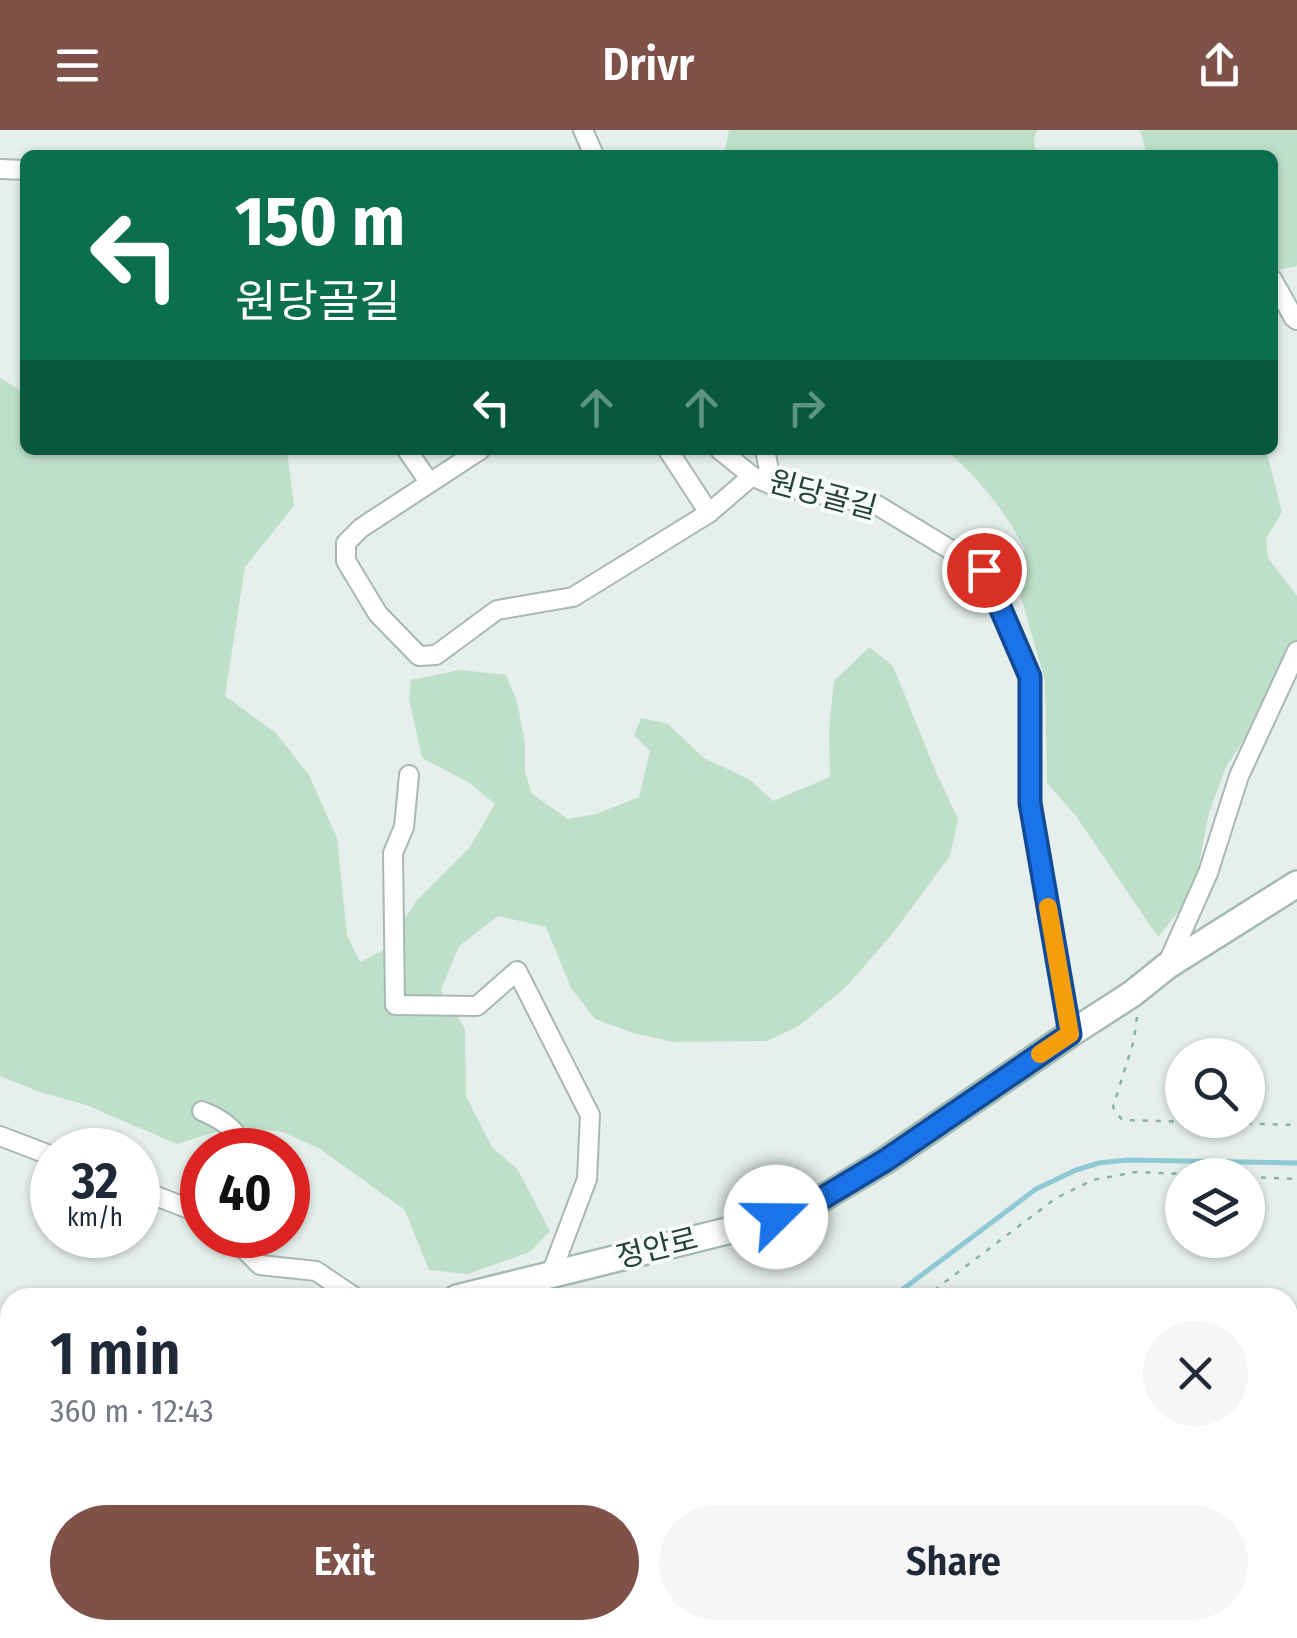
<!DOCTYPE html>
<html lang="en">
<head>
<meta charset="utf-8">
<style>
  body { margin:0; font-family:"Fira Sans Condensed","Noto Sans KR",sans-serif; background:#f6f6f7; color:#1f2937; height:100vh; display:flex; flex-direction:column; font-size:38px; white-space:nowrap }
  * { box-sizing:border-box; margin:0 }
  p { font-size:32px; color:#747a83 }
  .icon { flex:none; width:55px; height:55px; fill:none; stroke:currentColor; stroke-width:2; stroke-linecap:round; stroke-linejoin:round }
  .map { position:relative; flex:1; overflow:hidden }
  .drawer { position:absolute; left:0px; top:1158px; width:1298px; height:352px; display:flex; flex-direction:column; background:#fff; border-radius:30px 30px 0 0; box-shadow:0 2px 8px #0004 }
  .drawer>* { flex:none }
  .banner { position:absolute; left:20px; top:20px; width:1258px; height:305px; border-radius:15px; box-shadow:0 2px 8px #0004; background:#0b6e4f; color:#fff; overflow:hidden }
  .fabs { position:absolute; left:1165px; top:908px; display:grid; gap:20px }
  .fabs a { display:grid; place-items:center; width:100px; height:100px; border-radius:50%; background:#fff; box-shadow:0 2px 8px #0004; font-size:50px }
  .speed { position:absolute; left:30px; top:998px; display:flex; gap:20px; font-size:50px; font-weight:700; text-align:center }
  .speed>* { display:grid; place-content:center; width:130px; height:130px; border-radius:50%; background:#fff; box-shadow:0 2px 8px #0004; line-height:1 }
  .speed small { font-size:25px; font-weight:400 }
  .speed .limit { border:15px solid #d22; background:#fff; color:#111 }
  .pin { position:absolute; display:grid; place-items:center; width:85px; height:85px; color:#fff; margin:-42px; border:5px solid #fff; border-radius:50%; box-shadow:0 2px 10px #0007 }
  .me { position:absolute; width:110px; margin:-55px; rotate:68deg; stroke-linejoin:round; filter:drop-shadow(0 0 8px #0008) }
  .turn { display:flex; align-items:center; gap:35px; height:210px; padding:0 50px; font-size:45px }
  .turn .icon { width:130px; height:130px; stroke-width:2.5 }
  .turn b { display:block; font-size:70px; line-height:85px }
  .lanes { display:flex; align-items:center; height:95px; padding:0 50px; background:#0003; justify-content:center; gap:50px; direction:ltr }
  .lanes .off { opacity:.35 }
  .round { display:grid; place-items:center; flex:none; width:105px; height:105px; border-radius:52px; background:#f6f6f7 }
  .summary { display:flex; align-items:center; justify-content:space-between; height:170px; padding:0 50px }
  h1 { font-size:60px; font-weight:600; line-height:75px }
  .cta { display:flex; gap:20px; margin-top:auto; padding:20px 50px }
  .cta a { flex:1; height:115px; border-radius:60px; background:#7f5249; color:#fff; font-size:40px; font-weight:600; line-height:115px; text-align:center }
  .cta a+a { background:#f6f6f7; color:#1f2937 }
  header { display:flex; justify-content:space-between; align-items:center; height:130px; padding:0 50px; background:#7f5249; color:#fff; font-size:45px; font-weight:600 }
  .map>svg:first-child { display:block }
  .green { fill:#bfe0c8 }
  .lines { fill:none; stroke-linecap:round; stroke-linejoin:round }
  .stream { stroke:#8ec9d4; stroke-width:5 }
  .street-casing { stroke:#a8b8b2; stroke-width:22 }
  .secondary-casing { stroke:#a4bbb3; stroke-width:30 }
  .path { stroke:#86b3a5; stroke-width:2.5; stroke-dasharray:5 8; stroke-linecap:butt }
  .street { stroke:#fff; stroke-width:18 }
  .secondary { stroke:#fff; stroke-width:25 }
  .route-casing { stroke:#114b97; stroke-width:25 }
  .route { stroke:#1a73e8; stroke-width:18 }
  .slow { stroke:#f59e0b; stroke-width:18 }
  .labels { text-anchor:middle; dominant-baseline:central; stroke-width:8; stroke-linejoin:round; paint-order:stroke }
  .street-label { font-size:30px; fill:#24423a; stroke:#f7fbf9 }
</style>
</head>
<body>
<header><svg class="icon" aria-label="menu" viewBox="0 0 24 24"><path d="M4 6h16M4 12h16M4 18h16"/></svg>Drivr<svg class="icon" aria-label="share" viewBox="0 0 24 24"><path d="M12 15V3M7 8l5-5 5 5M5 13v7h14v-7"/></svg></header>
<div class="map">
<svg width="1297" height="1508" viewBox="0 0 1297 1508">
  <rect width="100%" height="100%" fill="#e6efeb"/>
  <g class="green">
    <polygon points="729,0 1037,0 1034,8 1035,25 724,25"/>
    <polygon points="1140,0 1297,0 1297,136 1273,141 1272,25 1147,25"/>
    <polygon points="0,248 25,263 25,320 287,320 294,376 245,437 225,566 276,603 309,645 337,708 347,805 360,832 384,820 417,770 470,717 495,674 468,652 422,628 409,569 411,550 460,540 506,545 517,571 525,613 525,642 532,664 568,689 596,684 639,667 650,621 634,605 641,588 668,594 704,628 750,650 773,671 830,647 829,601 834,551 869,517 893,536 936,642 958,689 950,726 893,803 846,857 799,896 767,911 674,912 633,903 595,889 571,858 546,797 498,786 459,816 441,860 465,899 466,966 492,1017 518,1040 550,1101 530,1122 468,1144 429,1140 405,1080 320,1019 283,1002 235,996 177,1014 86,975 37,961 0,946"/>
    <path d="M 946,320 L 1266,320 L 1282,382 L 1266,409 L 1268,428 L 1297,466 L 1297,511 L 1292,529 L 1262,582 L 1226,637 L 1209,683 L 1197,744 L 1184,775 L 1158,807 L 1076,686 L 1047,653 L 1045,551 L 1021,467 L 1008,435 L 1025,420 C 1007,383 977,346 946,320 Z"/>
  </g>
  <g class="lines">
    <g class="stream">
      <polyline points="891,1168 1036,1059 1076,1040 1099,1033 1127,1030 1297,1033"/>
      <polyline points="175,1508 183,1500"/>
    </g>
    <defs>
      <g id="street">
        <polyline points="583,0 594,25"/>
        <polyline points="0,39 25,40"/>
        <polyline points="1272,149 1294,188 1297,190"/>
        <polyline points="407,320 429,352"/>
        <polyline points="480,320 361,398 346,413 346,431 378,484 419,526 436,525 497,480 573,467 709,383 752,346"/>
        <polyline points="668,320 709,383"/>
        <polyline points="720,320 752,346 772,355 877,375 984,440 1029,547 1031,673 1070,904"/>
        <polyline points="765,320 772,355"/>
        <polyline points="409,645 404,697 393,723 395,875 477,876 517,841 590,985 587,1049 551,1144"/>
        <polyline points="1167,835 1208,743 1239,646 1297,521"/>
        <path d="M 202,981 C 221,989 238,999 244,1020"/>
        <polyline points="0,1006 52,1026"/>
        <polyline points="138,1059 202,1084"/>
        <polyline points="230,1105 260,1135 316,1141 356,1168"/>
      </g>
      <g id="secondary">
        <polyline points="457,1168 747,1096 806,1078 886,1030 1070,904 1132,864 1167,836 1297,754"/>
        <polyline points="0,1443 10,1436"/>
      </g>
    </defs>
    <use href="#street" class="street-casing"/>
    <use href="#secondary" class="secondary-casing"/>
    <g class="path">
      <polyline points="1137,887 1134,910 1113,977 1122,990 1297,995"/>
      <polyline points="1248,1047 1297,1049"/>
      <polyline points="924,1168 1056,1068 1093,1050 1136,1042 1209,1045"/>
      <polyline points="1288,1361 1297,1345"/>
      <polyline points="208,1508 216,1500"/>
      <polyline points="1226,1508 1227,1500"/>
    </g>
    <use href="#street" class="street"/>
    <use href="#secondary" class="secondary"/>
  </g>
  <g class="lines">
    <defs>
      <polyline id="route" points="776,1087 806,1078 886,1030 1070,904 1030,673 1030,547 984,440"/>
    </defs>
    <use href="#route" class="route-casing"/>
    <use href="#route" class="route"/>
    <polyline class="slow" points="1040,924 1070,904 1048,777"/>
  </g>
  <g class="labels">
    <g class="street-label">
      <text transform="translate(823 365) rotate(15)">원당골길</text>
      <text transform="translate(657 1118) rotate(-14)">정안로</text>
    </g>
  </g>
</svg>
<div class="fabs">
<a><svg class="icon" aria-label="search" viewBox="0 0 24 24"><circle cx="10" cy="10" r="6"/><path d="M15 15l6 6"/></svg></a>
<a><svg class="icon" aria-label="layers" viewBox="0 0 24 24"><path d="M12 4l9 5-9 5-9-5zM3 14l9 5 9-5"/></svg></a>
</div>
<div class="speed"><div>32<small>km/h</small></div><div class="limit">40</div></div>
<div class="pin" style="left:984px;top:440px;background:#d93025"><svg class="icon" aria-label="arrive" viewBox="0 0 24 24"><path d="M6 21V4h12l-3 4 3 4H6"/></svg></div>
<svg class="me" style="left:776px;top:1087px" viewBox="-20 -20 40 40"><circle r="19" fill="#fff"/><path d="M0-13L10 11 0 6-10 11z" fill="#1a73e8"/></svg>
<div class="banner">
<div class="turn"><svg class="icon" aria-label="left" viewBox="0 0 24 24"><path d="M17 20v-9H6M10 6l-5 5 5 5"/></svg><div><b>150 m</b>원당골길</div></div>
<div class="lanes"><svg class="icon" aria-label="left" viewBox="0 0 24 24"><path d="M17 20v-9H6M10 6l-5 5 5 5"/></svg><svg class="icon off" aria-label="ahead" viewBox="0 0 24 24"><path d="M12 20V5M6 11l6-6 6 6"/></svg><svg class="icon off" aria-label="ahead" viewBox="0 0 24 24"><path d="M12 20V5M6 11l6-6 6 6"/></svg><svg class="icon off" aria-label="right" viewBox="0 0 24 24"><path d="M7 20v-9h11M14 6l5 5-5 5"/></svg></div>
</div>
<section class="drawer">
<div class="summary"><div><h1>1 min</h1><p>360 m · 12:43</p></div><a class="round"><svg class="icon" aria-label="close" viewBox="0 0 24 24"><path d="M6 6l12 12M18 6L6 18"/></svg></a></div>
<div class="cta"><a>Exit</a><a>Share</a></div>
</section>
</div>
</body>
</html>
